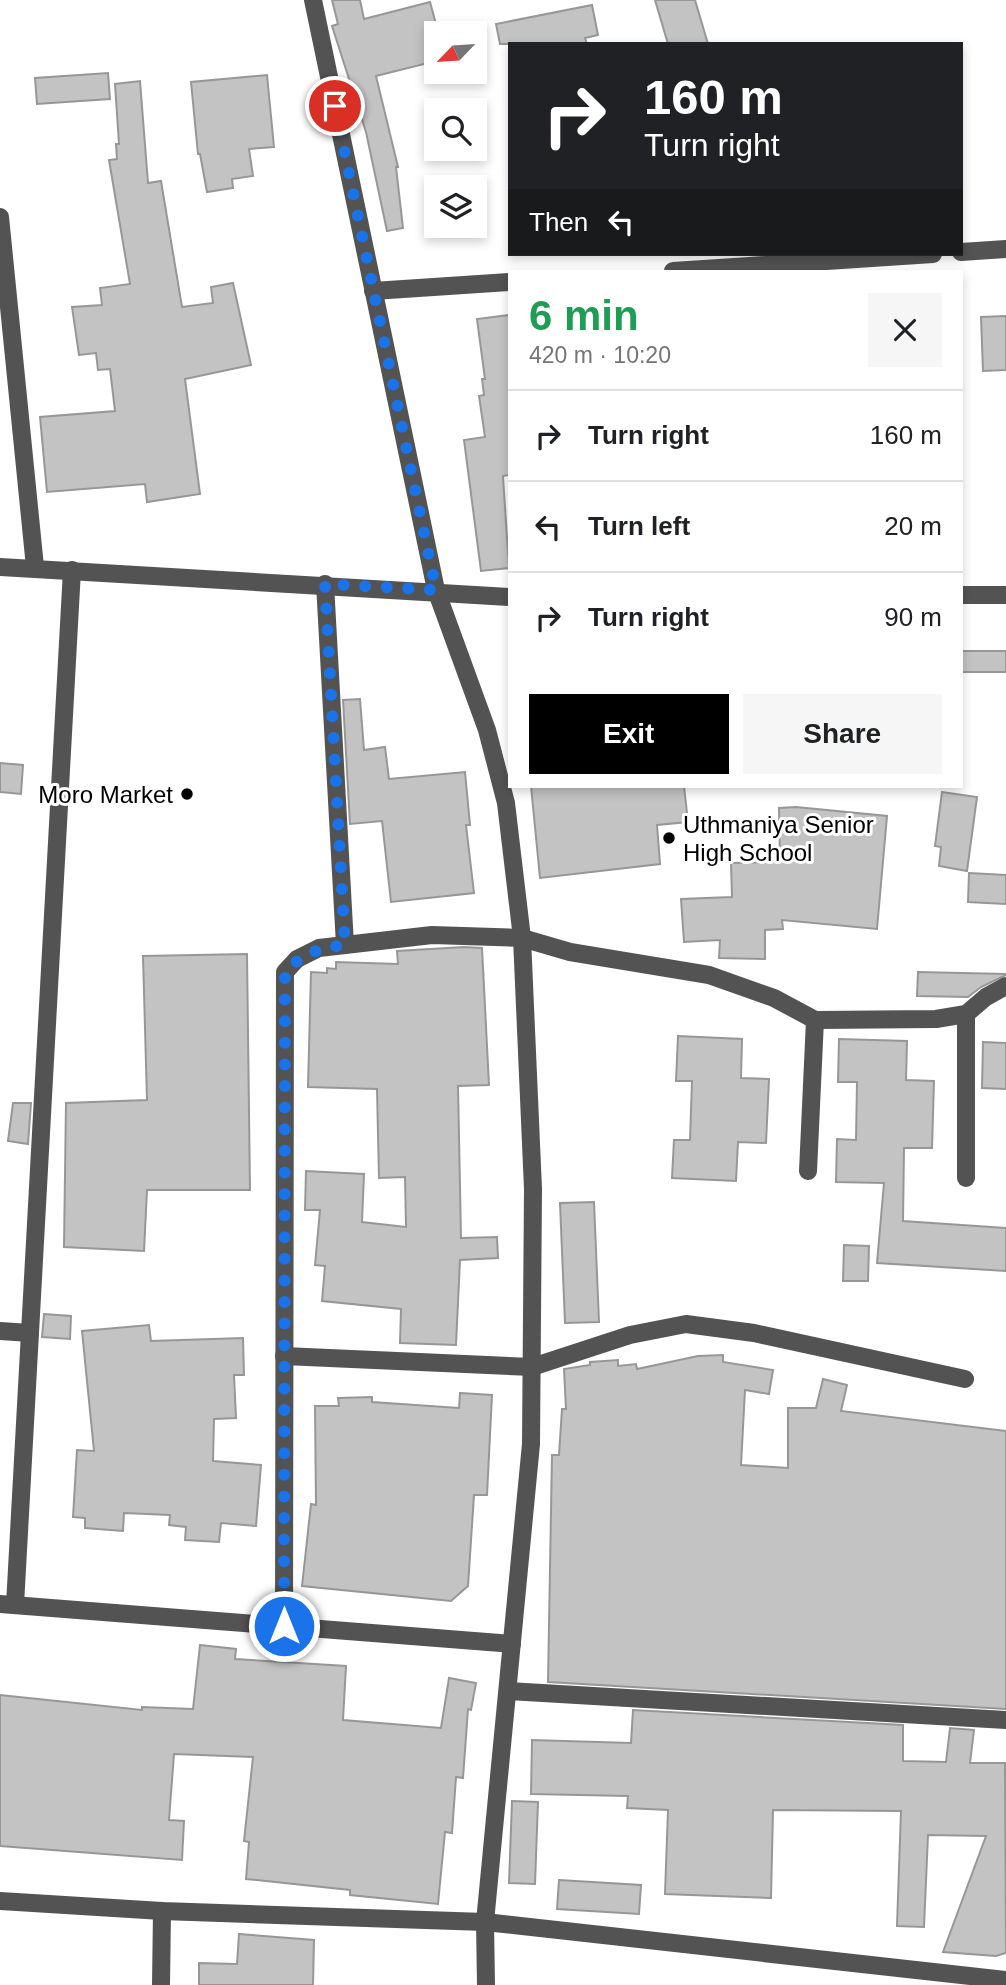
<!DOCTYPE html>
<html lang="en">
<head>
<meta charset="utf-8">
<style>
  body { margin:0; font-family:Arial,sans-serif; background:#f6f6f6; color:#202124; height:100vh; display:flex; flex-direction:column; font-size:26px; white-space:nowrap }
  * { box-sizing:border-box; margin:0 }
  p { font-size:23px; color:#757577 }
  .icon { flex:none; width:38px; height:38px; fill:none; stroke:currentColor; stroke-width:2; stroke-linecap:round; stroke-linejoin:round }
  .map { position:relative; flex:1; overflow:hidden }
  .panel { position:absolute; left:508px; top:270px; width:455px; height:518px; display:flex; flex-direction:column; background:#fff; border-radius:0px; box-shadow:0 4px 10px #0003 }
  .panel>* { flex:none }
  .hud { position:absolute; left:508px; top:42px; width:455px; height:214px; border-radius:0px; box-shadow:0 4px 10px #0003; background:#202124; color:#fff; overflow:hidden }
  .needle { width:46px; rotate:245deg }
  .tools { position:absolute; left:424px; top:21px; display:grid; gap:14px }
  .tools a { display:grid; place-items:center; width:63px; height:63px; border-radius:0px; background:#fff; box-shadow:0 4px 10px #0003; font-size:35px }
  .pin { position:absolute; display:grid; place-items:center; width:60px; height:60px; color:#fff; margin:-30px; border:4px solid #fff; border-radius:50%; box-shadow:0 2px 7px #0007 }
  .me { position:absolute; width:77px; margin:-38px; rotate:0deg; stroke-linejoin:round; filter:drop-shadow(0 0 5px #0008) }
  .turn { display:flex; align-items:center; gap:24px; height:147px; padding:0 21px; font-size:32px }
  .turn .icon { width:91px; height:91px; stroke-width:2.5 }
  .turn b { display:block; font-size:49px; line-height:60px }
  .then { display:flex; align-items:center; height:66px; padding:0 21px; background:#0003; gap:14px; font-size:26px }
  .round { display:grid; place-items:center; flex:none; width:74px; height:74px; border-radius:0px; background:#f6f6f6 }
  .summary { display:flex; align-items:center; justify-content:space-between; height:119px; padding:0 21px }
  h1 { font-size:42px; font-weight:800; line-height:52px; color:#1e9e55 }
  .button { display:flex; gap:14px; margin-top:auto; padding:14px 21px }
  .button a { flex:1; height:80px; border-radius:0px; background:#000; color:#fff; font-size:28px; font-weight:800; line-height:80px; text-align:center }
  .button a+a { background:#f6f6f6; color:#202124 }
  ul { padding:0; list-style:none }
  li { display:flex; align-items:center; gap:21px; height:91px; padding:0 21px; border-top:2px solid #e0e0e0 }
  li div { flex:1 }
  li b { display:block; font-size:26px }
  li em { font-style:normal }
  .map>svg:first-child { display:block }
  .building { fill:#c3c3c3; stroke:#979797; stroke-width:2 }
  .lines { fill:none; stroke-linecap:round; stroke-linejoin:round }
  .minor { stroke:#535353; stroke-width:18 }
  .route { stroke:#1a73e8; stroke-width:12; stroke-dasharray:0 21.6 }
  .poi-dot { fill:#000; stroke:#fff; stroke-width:2.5 }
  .labels { text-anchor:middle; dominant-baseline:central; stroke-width:6; stroke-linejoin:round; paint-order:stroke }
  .poi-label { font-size:24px; fill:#000; stroke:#fff; text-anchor:end }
</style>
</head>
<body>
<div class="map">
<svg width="1006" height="1985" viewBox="0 0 1006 1985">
  <rect width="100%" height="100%" fill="#fff"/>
  <g class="building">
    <polygon points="332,0 360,0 364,19 430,2 436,24 436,61 376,76 398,167 396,167 403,228 387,231 366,132 332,26 338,24"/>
    <polygon points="655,0 695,0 708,44 668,44"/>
    <polygon points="592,5 598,35 585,38 587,44 500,44 496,24"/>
    <polygon points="108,73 110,99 37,104 35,78"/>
    <polygon points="267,75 274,147 249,149 253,176 232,179 233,188 207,192 200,154 198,154 191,82"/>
    <polygon points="140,81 148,183 161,181 182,307 213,303 211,287 233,283 251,365 185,379 200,494 147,502 145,484 47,492 40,417 115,411 110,369 98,370 96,353 79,355 72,307 102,305 100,288 130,284 109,160 117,159 116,144 119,144 115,84"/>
    <polygon points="509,315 509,475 503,476 509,568 481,571 464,440 485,437 479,396 484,395 482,379 485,379 477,319"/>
    <polygon points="1006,316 1006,370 983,371 981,317"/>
    <rect x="961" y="651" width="45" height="21"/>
    <polygon points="360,699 364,750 385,747 389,779 465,772 470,825 466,825 474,893 391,902 382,821 350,824 343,700"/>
    <polygon points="0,763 23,765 21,794 0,792"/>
    <polygon points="531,786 684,786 688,822 657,825 660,864 540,878"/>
    <polygon points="942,792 977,797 967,871 939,866 941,847 935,846"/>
    <polygon points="796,807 887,816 877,929 782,920 783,929 765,930 765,959 719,958 720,940 684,942 681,899 732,897 731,863 780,862 779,808"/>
    <polygon points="969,873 1006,875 1006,904 968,902"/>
    <polygon points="464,947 482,948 489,1085 458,1086 461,1238 497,1237 498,1258 460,1260 456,1345 400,1343 401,1309 322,1301 325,1266 315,1265 320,1210 305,1210 306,1171 364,1174 362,1222 406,1227 405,1177 379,1178 377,1089 308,1087 311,972 327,973 327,968 336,969 336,962 398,964 397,951"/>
    <polygon points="247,954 250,1190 147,1190 144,1251 64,1247 66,1103 147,1100 143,956"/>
    <polygon points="918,972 1006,974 1006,975 981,987 968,997 917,996"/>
    <polygon points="678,1036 742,1039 741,1078 769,1079 766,1143 738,1142 736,1181 672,1178 674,1140 690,1140 692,1081 676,1081"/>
    <polygon points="839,1039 907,1041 906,1080 934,1081 932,1148 904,1148 903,1221 1006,1228 1006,1271 877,1263 884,1183 836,1182 837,1139 856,1140 857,1082 838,1082"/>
    <polygon points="983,1042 1006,1043 1006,1089 982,1088"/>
    <polygon points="13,1103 31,1103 28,1144 8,1141"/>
    <polygon points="594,1202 599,1322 565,1323 560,1203"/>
    <polygon points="844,1245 869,1246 868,1281 843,1281"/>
    <polygon points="44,1314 71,1316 70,1339 42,1337"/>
    <polygon points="149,1325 151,1341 243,1338 244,1375 234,1375 236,1418 214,1419 213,1461 261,1465 256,1526 221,1523 219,1542 185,1540 186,1527 169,1525 170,1515 124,1513 123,1531 85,1528 85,1518 73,1517 77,1450 94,1451 82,1331"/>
    <polygon points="723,1355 723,1362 773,1370 769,1394 745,1390 741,1465 788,1468 788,1408 816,1408 823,1379 847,1385 841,1411 1006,1431 1006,1709 548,1682 552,1455 559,1455 562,1409 566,1409 564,1369 590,1365 590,1362 618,1360 618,1366 636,1364 637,1369 698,1356"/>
    <polygon points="460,1393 492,1395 487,1495 474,1495 468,1586 451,1601 302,1586 311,1504 316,1505 315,1406 339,1406 338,1398 372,1397 372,1402 459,1408"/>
    <polygon points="200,1645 236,1649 235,1659 346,1666 343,1720 441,1728 449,1678 476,1683 471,1710 468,1709 463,1778 456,1777 452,1833 445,1832 438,1904 350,1895 350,1890 246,1879 249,1842 244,1841 253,1757 174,1754 169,1820 184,1821 182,1860 0,1846 0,1695 142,1710 142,1707 193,1709"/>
    <polygon points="633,1710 903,1725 903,1761 946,1762 950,1728 974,1730 970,1763 1005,1763 1006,1953 996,1956 943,1952 986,1836 928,1835 924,1927 897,1926 901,1811 773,1810 771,1898 665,1894 668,1810 627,1808 628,1796 531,1794 532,1740 631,1743"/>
    <polygon points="512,1801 538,1802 535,1884 509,1883"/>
    <polygon points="559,1880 641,1885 639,1914 557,1909"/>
    <polygon points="239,1934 314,1940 313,1985 199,1985 199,1963 237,1964"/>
  </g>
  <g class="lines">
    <g class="minor">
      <polyline points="313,0 436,590 487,730 506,803 522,938 533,1189 531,1444 485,1922 486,1985"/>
      <polyline points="0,217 35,567"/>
      <polyline points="961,252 1006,249"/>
      <polyline points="673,271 933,254"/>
      <polyline points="373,291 509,282"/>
      <polyline points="0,567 509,597"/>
      <polyline points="325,584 345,945"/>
      <polyline points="961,595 1006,595"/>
      <polyline points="808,1171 815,1020"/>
      <polyline points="966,1178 966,1014"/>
      <polyline points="0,1331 30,1333"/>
      <polyline points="284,1356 532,1367 630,1335 686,1324 754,1333 965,1379"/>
      <polyline points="0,1604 512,1644"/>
      <polyline points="15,1605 72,570"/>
      <polyline points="284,1627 285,972 297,959 319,948 432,935 522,938 570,952 709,975 774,998 815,1020 936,1019 966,1014 986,997 1006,986"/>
      <polyline points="508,1691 1006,1720"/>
      <polyline points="0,1901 162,1911 485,1922 1006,1980"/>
      <polyline points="161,1985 162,1911"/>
    </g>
  </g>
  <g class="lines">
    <path class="route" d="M 284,1626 L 285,972 C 303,953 320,948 345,945 L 325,584 L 436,590 L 335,106"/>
  </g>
  <g class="poi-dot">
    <circle cx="187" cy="794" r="7"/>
    <circle cx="669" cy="838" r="7"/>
  </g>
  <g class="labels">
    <g class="poi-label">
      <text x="173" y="794">Moro Market</text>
      <text x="683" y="824" text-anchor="start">Uthmaniya Senior<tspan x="683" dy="28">High School</tspan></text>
    </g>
  </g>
</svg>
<div class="tools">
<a><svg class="needle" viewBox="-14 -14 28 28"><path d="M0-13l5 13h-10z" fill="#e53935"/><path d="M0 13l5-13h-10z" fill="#757577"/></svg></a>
<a><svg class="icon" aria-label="search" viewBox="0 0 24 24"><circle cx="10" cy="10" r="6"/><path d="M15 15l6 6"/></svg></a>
<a><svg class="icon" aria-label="layers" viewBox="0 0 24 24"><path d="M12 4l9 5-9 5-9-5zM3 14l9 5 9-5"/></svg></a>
</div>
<div class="pin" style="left:335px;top:106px;background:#d93025"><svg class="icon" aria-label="arrive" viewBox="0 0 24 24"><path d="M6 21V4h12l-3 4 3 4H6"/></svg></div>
<svg class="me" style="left:284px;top:1626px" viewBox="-20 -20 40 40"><circle r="17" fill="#1a73e8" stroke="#fff" stroke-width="3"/><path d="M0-11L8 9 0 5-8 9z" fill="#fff"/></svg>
<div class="hud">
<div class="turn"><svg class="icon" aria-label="right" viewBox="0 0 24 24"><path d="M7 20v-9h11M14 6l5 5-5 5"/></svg><div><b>160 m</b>Turn right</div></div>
<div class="then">Then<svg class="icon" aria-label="left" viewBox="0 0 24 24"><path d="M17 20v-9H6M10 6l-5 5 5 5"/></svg></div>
</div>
<section class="panel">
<div class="summary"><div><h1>6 min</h1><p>420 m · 10:20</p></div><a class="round"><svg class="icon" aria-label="close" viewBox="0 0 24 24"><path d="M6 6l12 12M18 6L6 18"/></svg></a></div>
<ul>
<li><svg class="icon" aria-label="right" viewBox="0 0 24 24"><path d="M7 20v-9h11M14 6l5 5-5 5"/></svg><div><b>Turn right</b></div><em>160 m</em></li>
<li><svg class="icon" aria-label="left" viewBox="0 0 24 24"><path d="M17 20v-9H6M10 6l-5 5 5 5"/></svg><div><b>Turn left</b></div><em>20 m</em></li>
<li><svg class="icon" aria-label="right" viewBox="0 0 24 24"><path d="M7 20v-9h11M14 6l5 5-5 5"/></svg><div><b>Turn right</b></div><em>90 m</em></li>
</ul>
<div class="button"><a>Exit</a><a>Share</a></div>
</section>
</div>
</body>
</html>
